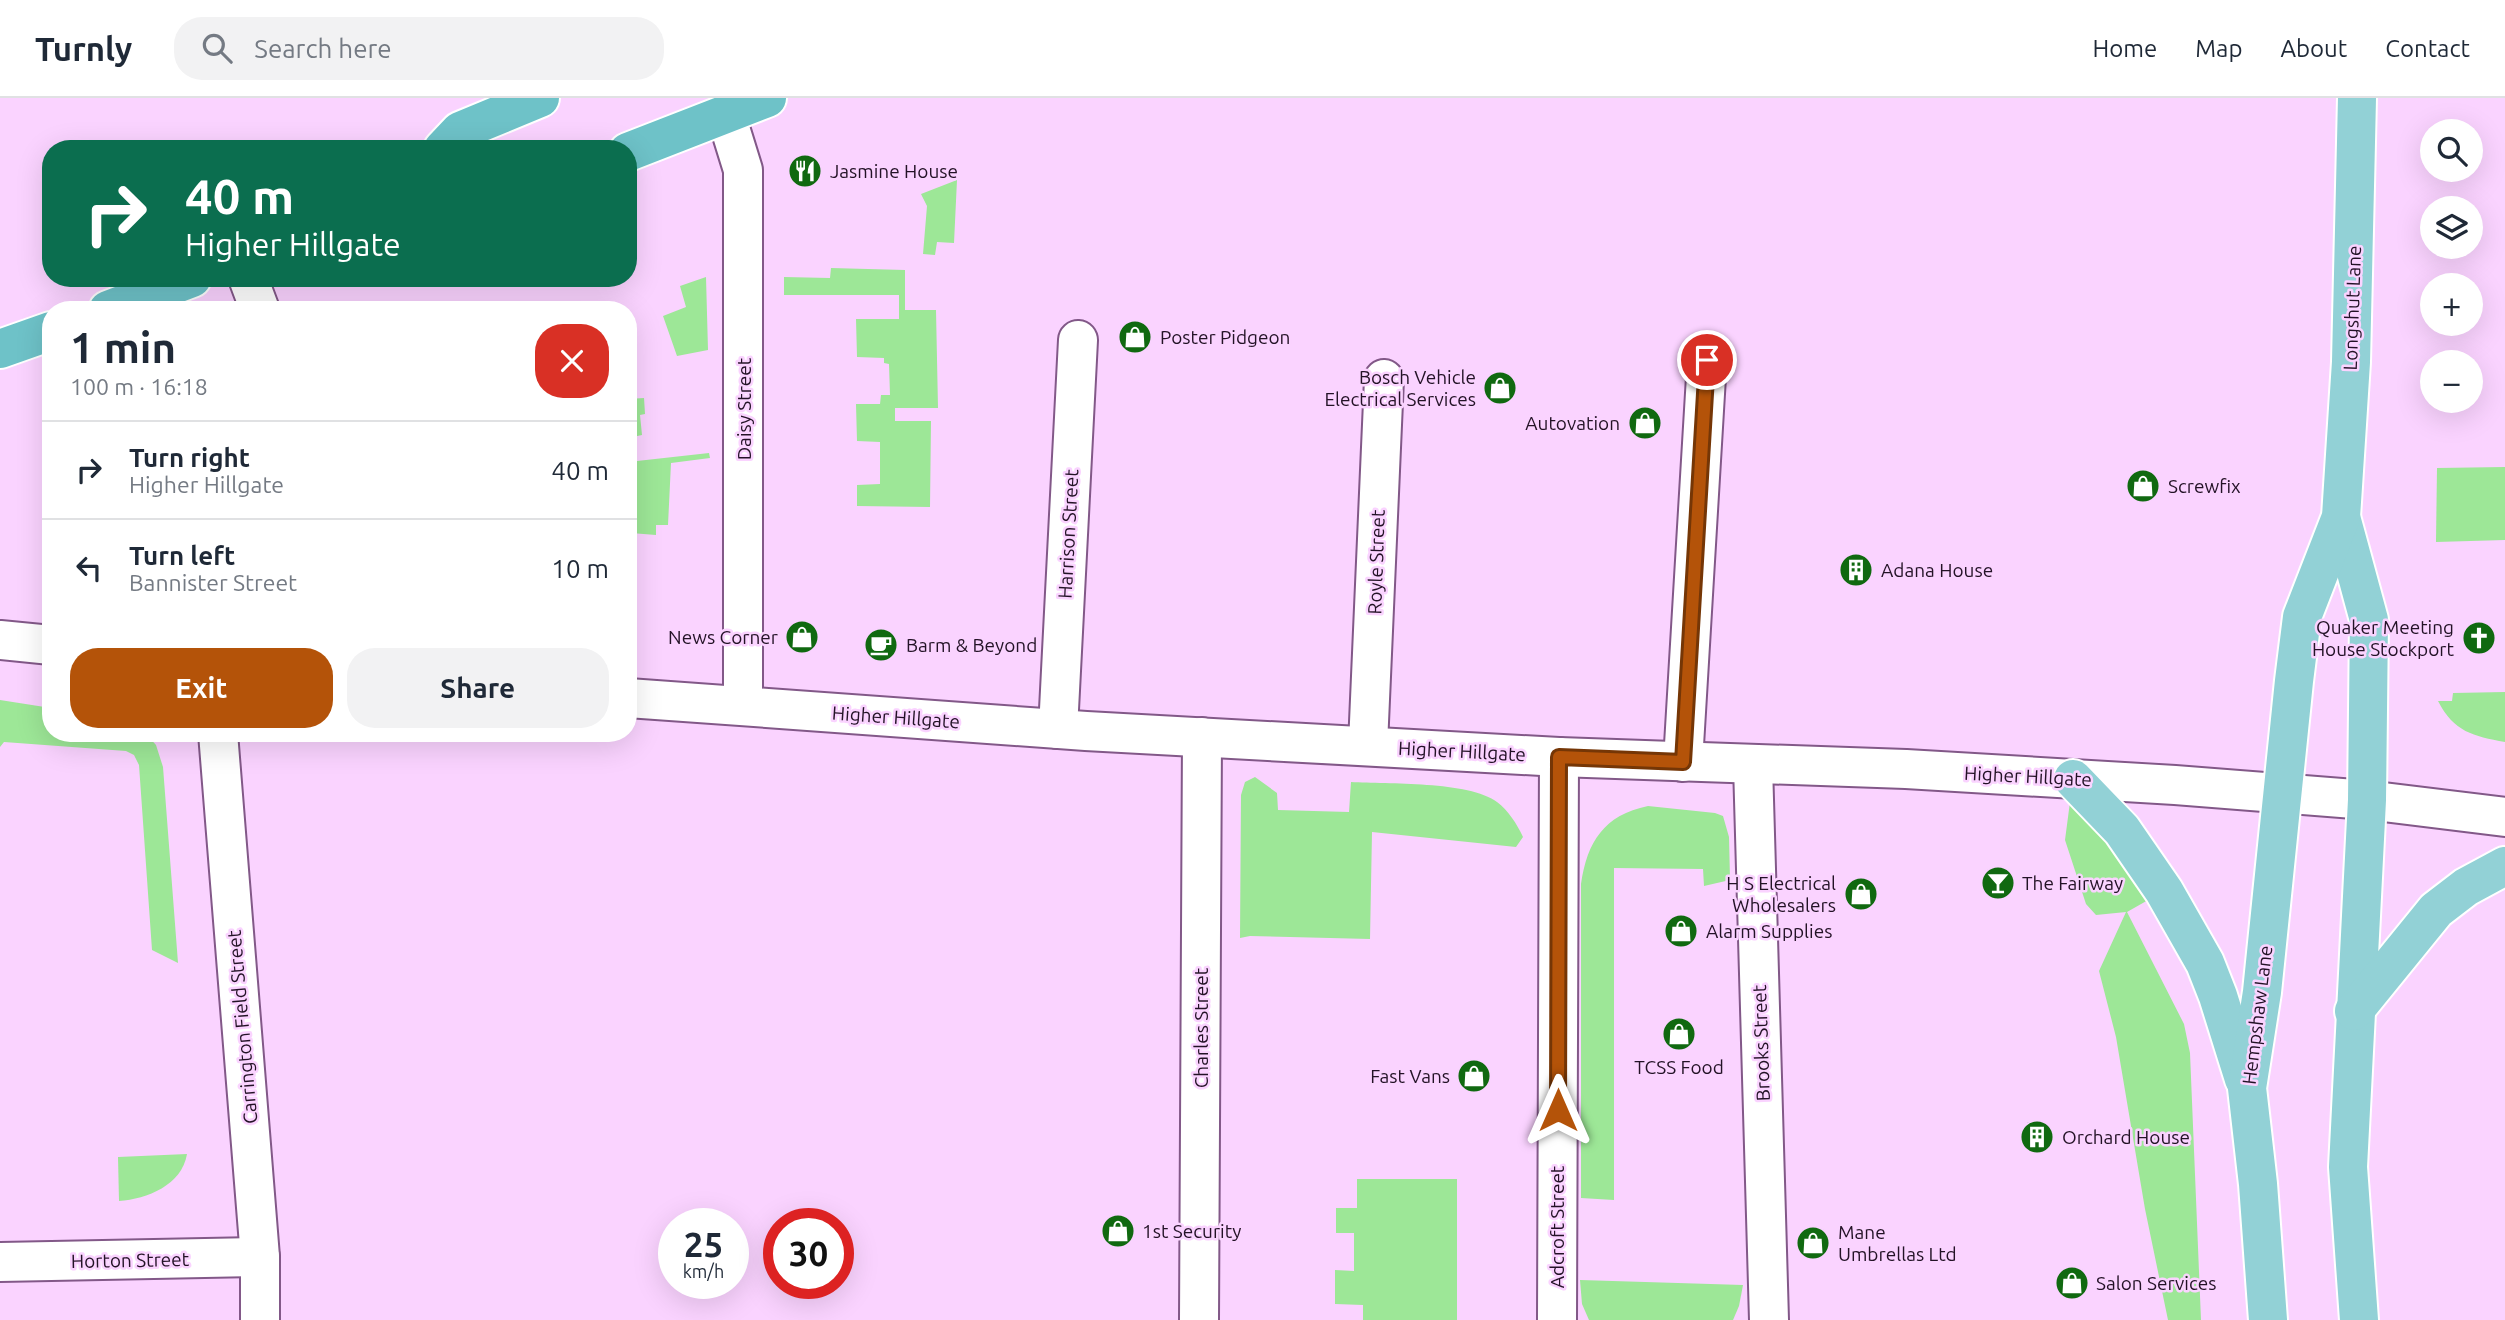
<!DOCTYPE html>
<html lang="en">
<head>
<meta charset="utf-8">
<style>
  body { margin:0; font-family:Ubuntu,sans-serif; background:#f2f2f3; color:#1f2937; height:100vh; display:flex; flex-direction:column; font-size:26px; white-space:nowrap }
  * { box-sizing:border-box; margin:0 }
  p { font-size:23px; color:#747a83 }
  .icon { flex:none; width:38px; height:38px; fill:none; stroke:currentColor; stroke-width:2; stroke-linecap:round; stroke-linejoin:round }
  .map { position:relative; flex:1; overflow:hidden }
  .details { position:absolute; left:42px; top:203px; width:595px; height:441px; display:flex; flex-direction:column; background:#fff; border-radius:28px; box-shadow:0 7px 28px #0002 }
  .details>* { flex:none }
  .banner { position:absolute; left:42px; top:42px; width:595px; height:147px; border-radius:28px; box-shadow:0 7px 28px #0002; background:#0b6e4f; color:#fff; overflow:hidden }
  .tools { position:absolute; left:2420px; top:21px; display:grid; gap:14px }
  .tools a { display:grid; place-items:center; width:63px; height:63px; border-radius:50%; background:#fff; box-shadow:0 7px 28px #0002; font-size:35px }
  .speed { position:absolute; left:658px; top:1110px; display:flex; gap:14px; font-size:35px; font-weight:700; text-align:center }
  .speed>* { display:grid; place-content:center; width:91px; height:91px; border-radius:50%; background:#fff; box-shadow:0 7px 28px #0002; line-height:1 }
  .speed small { font-size:18px; font-weight:400 }
  .speed .limit { border:10px solid #d22; background:#fff; color:#111 }
  .pin { position:absolute; display:grid; place-items:center; width:60px; height:60px; color:#fff; margin:-30px; border:4px solid #fff; border-radius:50%; box-shadow:0 2px 7px #0007 }
  .me { position:absolute; width:77px; margin:-38px; rotate:0deg; stroke-linejoin:round; filter:drop-shadow(0 0 5px #0008) }
  .turn { display:flex; align-items:center; gap:24px; height:147px; padding:0 28px; font-size:32px }
  .turn .icon { width:91px; height:91px; stroke-width:2.5 }
  .turn b { display:block; font-size:49px; line-height:60px }
  .round { display:grid; place-items:center; flex:none; width:74px; height:74px; border-radius:28px; background:#f2f2f3 }
  .head { display:flex; align-items:center; justify-content:space-between; height:119px; padding:0 28px }
  h1 { font-size:42px; font-weight:700; line-height:52px }
  .primary-button { display:flex; gap:14px; margin-top:auto; padding:14px 28px }
  .primary-button a { flex:1; height:80px; border-radius:28px; background:#b45309; color:#fff; font-size:28px; font-weight:700; line-height:80px; text-align:center }
  .primary-button a+a { background:#f2f2f3; color:#1f2937 }
  ul { padding:0; list-style:none }
  li { display:flex; align-items:center; gap:21px; height:98px; padding:0 28px; border-top:2px solid #e0e1e3 }
  li div { flex:1 }
  li b { display:block; font-size:26px }
  li em { font-style:normal }
  header { display:flex; align-items:center; gap:42px; box-sizing:border-box; height:98px; padding:0 35px; background:#fff; border-bottom:2px solid #e0e1e3 }
  header strong { font-size:33px }
  nav { display:flex; gap:38px; margin-inline-start:auto; font-size:24px }
  .search { width:490px; height:63px; background:#f2f2f3; display:flex; align-items:center; gap:18px; box-sizing:border-box; padding:0 24px; border-radius:28px; color:#747a83; font-size:26px }
  .map>svg:first-child { display:block }
  .green { fill:#9de797 }
  .lines { fill:none; stroke-linecap:round; stroke-linejoin:round }
  .minor-casing { stroke:#825888; stroke-width:42 }
  .tertiary-casing { stroke:#825888; stroke-width:42 }
  .primary-casing { stroke:#fff; stroke-width:42 }
  .trunk-casing { stroke:#fff; stroke-width:42 }
  .minor { stroke:#fff; stroke-width:38 }
  .tertiary { stroke:#fff; stroke-width:38 }
  .primary { stroke:#92d1d6; stroke-width:38 }
  .trunk { stroke:#6ec2c8; stroke-width:38 }
  .route-casing { stroke:#753606; stroke-width:18 }
  .route { stroke:#b45309; stroke-width:12 }
  .labels { text-anchor:middle; dominant-baseline:central; stroke-width:5; stroke-linejoin:round; paint-order:stroke }
  .poi-label { font-size:19px; fill:#231226; stroke:#fad3ff; text-anchor:start }
  .street-label { font-size:19px; fill:#231226; stroke:#fad3ff }
</style>
</head>
<body>
<header>
<strong>Turnly</strong>
<div class="search"><svg class="icon" aria-label="search" viewBox="0 0 24 24"><circle cx="10" cy="10" r="6"/><path d="M15 15l6 6"/></svg>Search here</div>
<nav><a>Home</a><a>Map</a><a>About</a><a>Contact</a></nav>
</header>
<div class="map">
<svg width="2505" height="1222" viewBox="0 0 2505 1222">
  <rect width="100%" height="100%" fill="#fad3ff"/>
  <g class="green">
    <polygon points="957,82 954,145 937,144 935,157 923,156 927,108 921,96"/>
    <polygon points="831,170 905,172 905,212 936,212 938,310 895,310 895,323 931,323 930,409 857,408 857,387 880,386 880,344 857,343 856,306 880,306 881,297 890,297 889,266 884,265 884,260 857,259 856,221 899,221 899,197 784,197 784,179 830,180"/>
    <polygon points="706,179 708,252 677,258 663,218 686,209 680,188"/>
    <polygon points="644,300 645,316 640,317 642,337 628,340 628,301"/>
    <polygon points="709,355 710,360 671,365 668,427 656,427 656,437 631,435 636,369 628,369 628,364"/>
    <polygon points="2505,369 2505,442 2436,444 2437,370"/>
    <path d="M 2505,594 L 2505,644 C 2473,638 2454,634 2438,603 L 2452,603 L 2453,595 Z"/>
    <polygon points="0,602 51,610 51,635 145,635 156,647 163,669 178,865 152,852 139,667 134,657 126,653 4,644 0,649"/>
    <path d="M 1255,679 L 1277,695 L 1278,712 L 1349,714 L 1351,684 C 1387,686 1469,683 1497,704 C 1508,712 1517,726 1523,739 L 1516,749 L 1372,734 L 1370,841 L 1250,838 L 1240,840 L 1241,697 L 1245,684 Z"/>
    <polygon points="2073,681 2164,793 2127,814 2184,926 2190,955 2201,1222 2168,1222 2145,1111 2116,939 2099,873 2126,814 2096,817 2086,806 2065,742"/>
    <path d="M 1648,708 L 1715,715 L 1723,718 L 1729,739 L 1730,782 L 1704,788 L 1703,771 L 1614,770 L 1614,1102 L 1581,1100 L 1581,786 C 1587,744 1604,717 1648,708 Z"/>
    <path d="M 187,1056 C 182,1087 147,1101 119,1103 L 118,1059 Z"/>
    <polygon points="1357,1081 1457,1081 1457,1222 1363,1222 1363,1207 1335,1206 1335,1172 1354,1173 1354,1135 1336,1135 1336,1110 1357,1110"/>
    <polygon points="1580,1182 1743,1187 1739,1208 1733,1222 1589,1222 1582,1206"/>
  </g>
  <g class="lines">
    <defs>
      <g id="minor">
        <polyline points="726,17 743,72 743,607"/>
        <polyline points="248,180 260,212"/>
        <polyline points="1058,631 1078,242"/>
        <polyline points="218,635 260,1159 260,1222"/>
        <polyline points="1368,647 1384,281"/>
        <polyline points="1683,664 1707,262"/>
        <polyline points="1753,667 1769,1222"/>
        <polyline points="2367,702 2505,719"/>
        <polyline points="0,1164 260,1159"/>
        <polyline points="1199,1222 1202,639"/>
        <polyline points="1557,1222 1559,659"/>
      </g>
      <g id="tertiary">
        <polyline points="0,542 51,547"/>
        <polyline points="628,600 1086,633 1559,659 1906,671 2175,687 2367,702"/>
      </g>
      <g id="primary">
        <polyline points="2341,419 2369,522 2367,702 2348,1069 2359,1222"/>
        <polyline points="2073,681 2122,732 2164,793 2205,865 2218,898 2244,981"/>
        <polyline points="2354,913 2436,812 2466,789 2505,768"/>
        <polyline points="2268,1222 2258,1086 2247,990 2262,894 2294,583 2302,519 2341,419 2351,264 2357,0"/>
      </g>
      <g id="trunk">
        <polyline points="443,51 460,33 540,0"/>
        <polyline points="628,54 767,0"/>
        <polyline points="108,212 192,180"/>
        <polyline points="0,251 51,233"/>
      </g>
    </defs>
    <use href="#minor" class="minor-casing"/>
    <use href="#tertiary" class="tertiary-casing"/>
    <use href="#primary" class="primary-casing"/>
    <use href="#trunk" class="trunk-casing"/>
    <use href="#minor" class="minor"/>
    <use href="#tertiary" class="tertiary"/>
    <use href="#primary" class="primary"/>
    <use href="#trunk" class="trunk"/>
  </g>
  <g class="lines">
    <defs>
      <polyline id="route" points="1558,1012 1559,659 1683,664 1707,262"/>
    </defs>
    <use href="#route" class="route-casing"/>
    <use href="#route" class="route"/>
  </g>
  <defs>
    <symbol id="restaurant-disc" viewBox="-11 -11 22 22"><circle r="9.5" fill="#106910" stroke="#fad3ff"/><path d="M-5-6h1v4h1v-4h1v4h1v-4h1v5L-1.5 .5V6h-2V.5L-5-1ZM5-6V6H3V1.5H1.5Q1.5-4 5-6Z" fill="#fff"/></symbol>
    <symbol id="shop-disc" viewBox="-11 -11 22 22"><circle r="9.5" fill="#106910" stroke="#fad3ff"/><path d="M-5-2.5h2.3a2.7 3.5 0 0 1 5.4 0H5L5.5 6h-11ZM-1.5-2.5h3a1.5 2.3 0 0 0-3 0Z" fill="#fff"/></symbol>
    <symbol id="building-disc" viewBox="-11 -11 22 22"><circle r="9.5" fill="#106910" stroke="#fad3ff"/><path d="M-4-6H4V6H1V3H-1V6H-4ZM-2.5-4.3h1.7v1.8h-1.7ZM.8-4.3h1.7v1.8H.8ZM-2.5-1h1.7V.8h-1.7ZM.8-1h1.7V.8H.8Z" fill="#fff"/></symbol>
    <symbol id="church-disc" viewBox="-11 -11 22 22"><circle r="9.5" fill="#106910" stroke="#fad3ff"/><path d="M-1.2-6h2.4v3.5h3.3v2.4h-3.3V6h-2.4V-.1h-3.3v-2.4h3.3Z" fill="#fff"/></symbol>
    <symbol id="cafe-disc" viewBox="-11 -11 22 22"><circle r="9.5" fill="#106910" stroke="#fad3ff"/><path d="M-5.5-4.5H6V0H3Q3 3.5 0 3.5H-2.5Q-5.5 3.5-5.5 0ZM3-3.2v2h1.7v-2ZM-6 4.5H4V6H-6Z" fill="#fff"/></symbol>
    <symbol id="bar-disc" viewBox="-11 -11 22 22"><circle r="9.5" fill="#106910" stroke="#fad3ff"/><path d="M-6-5H6L.8 .8V4.5H3.5V6h-7V4.5H-.8V.8Z" fill="#fff"/></symbol>
  </defs>
  <g fill-rule="evenodd">
    <use href="#restaurant-disc" x="786" y="54" width="38" height="38"/>
    <use href="#shop-disc" x="1116" y="220" width="38" height="38"/>
    <use href="#shop-disc" x="1481" y="271" width="38" height="38"/>
    <use href="#shop-disc" x="1626" y="306" width="38" height="38"/>
    <use href="#shop-disc" x="2124" y="369" width="38" height="38"/>
    <use href="#building-disc" x="1837" y="453" width="38" height="38"/>
    <use href="#shop-disc" x="783" y="520" width="38" height="38"/>
    <use href="#church-disc" x="2460" y="521" width="38" height="38"/>
    <use href="#cafe-disc" x="862" y="528" width="38" height="38"/>
    <use href="#bar-disc" x="1979" y="766" width="38" height="38"/>
    <use href="#shop-disc" x="1842" y="777" width="38" height="38"/>
    <use href="#shop-disc" x="1662" y="814" width="38" height="38"/>
    <use href="#shop-disc" x="1660" y="917" width="38" height="38"/>
    <use href="#shop-disc" x="1455" y="959" width="38" height="38"/>
    <use href="#building-disc" x="2018" y="1020" width="38" height="38"/>
    <use href="#shop-disc" x="1099" y="1114" width="38" height="38"/>
    <use href="#shop-disc" x="1794" y="1126" width="38" height="38"/>
    <use href="#shop-disc" x="2053" y="1166" width="38" height="38"/>
  </g>
  <g class="labels">
    <g class="poi-label">
      <text x="830" y="73">Jasmine House</text>
      <text x="1160" y="239">Poster Pidgeon</text>
      <text x="1476" y="279" text-anchor="end">Bosch Vehicle<tspan x="1476" dy="22">Electrical Services</tspan></text>
      <text x="1620" y="325" text-anchor="end">Autovation</text>
      <text x="2168" y="388">Screwfix</text>
      <text x="1881" y="472">Adana House</text>
      <text x="2454" y="529" text-anchor="end">Quaker Meeting<tspan x="2454" dy="22">House Stockport</tspan></text>
      <text x="778" y="539" text-anchor="end">News Corner</text>
      <text x="906" y="547">Barm &amp; Beyond</text>
      <text x="1836" y="785" text-anchor="end">H S Electrical<tspan x="1836" dy="22">Wholesalers</tspan></text>
      <text x="2022" y="785">The Fairway</text>
      <text x="1706" y="833">Alarm Supplies</text>
      <text x="1679" y="969" text-anchor="middle">TCSS Food</text>
      <text x="1450" y="978" text-anchor="end">Fast Vans</text>
      <text x="2062" y="1039">Orchard House</text>
      <text x="1142" y="1133">1st Security</text>
      <text x="1838" y="1134">Mane<tspan x="1838" dy="22">Umbrellas Ltd</tspan></text>
      <text x="2096" y="1185">Salon Services</text>
    </g>
    <g class="street-label">
      <text transform="translate(2352 210) rotate(-88)">Longshut Lane</text>
      <text transform="translate(744 311) rotate(-90)">Daisy Street</text>
      <text transform="translate(1068 436) rotate(-87)">Harrison Street</text>
      <text transform="translate(1376 464) rotate(-88)">Royle Street</text>
      <text transform="translate(896 619) rotate(4)">Higher Hillgate</text>
      <text transform="translate(1462 653) rotate(3)">Higher Hillgate</text>
      <text transform="translate(2028 678) rotate(3)">Higher Hillgate</text>
      <text transform="translate(2257 917) rotate(-83)">Hempshaw Lane</text>
      <text transform="translate(242 929) rotate(-95)">Carrington Field Street</text>
      <text transform="translate(1201 930) rotate(-90)">Charles Street</text>
      <text transform="translate(1761 945) rotate(-92)">Brooks Street</text>
      <text transform="translate(1557 1129) rotate(-90)">Adcroft Street</text>
      <text transform="translate(130 1162) rotate(-1)">Horton Street</text>
    </g>
  </g>
</svg>
<div class="tools">
<a><svg class="icon" aria-label="search" viewBox="0 0 24 24"><circle cx="10" cy="10" r="6"/><path d="M15 15l6 6"/></svg></a>
<a><svg class="icon" aria-label="layers" viewBox="0 0 24 24"><path d="M12 4l9 5-9 5-9-5zM3 14l9 5 9-5"/></svg></a>
<a>+</a>
<a>−</a>
</div>
<div class="speed"><div>25<small>km/h</small></div><div class="limit">30</div></div>
<div class="pin" style="left:1707px;top:262px;background:#d93025"><svg class="icon" aria-label="arrive" viewBox="0 0 24 24"><path d="M6 21V4h12l-3 4 3 4H6"/></svg></div>
<svg class="me" style="left:1558px;top:1012px" viewBox="-20 -20 40 40"><path d="M0-17L14 15 0 8-14 15z" fill="#b45309" stroke="#fff" stroke-width="4"/></svg>
<div class="banner">
<div class="turn"><svg class="icon" aria-label="right" viewBox="0 0 24 24"><path d="M7 20v-9h11M14 6l5 5-5 5"/></svg><div><b>40 m</b>Higher Hillgate</div></div>
</div>
<section class="details">
<div class="head"><div><h1>1 min</h1><p>100 m · 16:18</p></div><a class="round" style="background:#d93025;color:#fff"><svg class="icon" aria-label="close" viewBox="0 0 24 24"><path d="M6 6l12 12M18 6L6 18"/></svg></a></div>
<ul>
<li><svg class="icon" aria-label="right" viewBox="0 0 24 24"><path d="M7 20v-9h11M14 6l5 5-5 5"/></svg><div><b>Turn right</b><p>Higher Hillgate</p></div><em>40 m</em></li>
<li><svg class="icon" aria-label="left" viewBox="0 0 24 24"><path d="M17 20v-9H6M10 6l-5 5 5 5"/></svg><div><b>Turn left</b><p>Bannister Street</p></div><em>10 m</em></li>
</ul>
<div class="primary-button"><a>Exit</a><a>Share</a></div>
</section>
</div>
</body>
</html>
